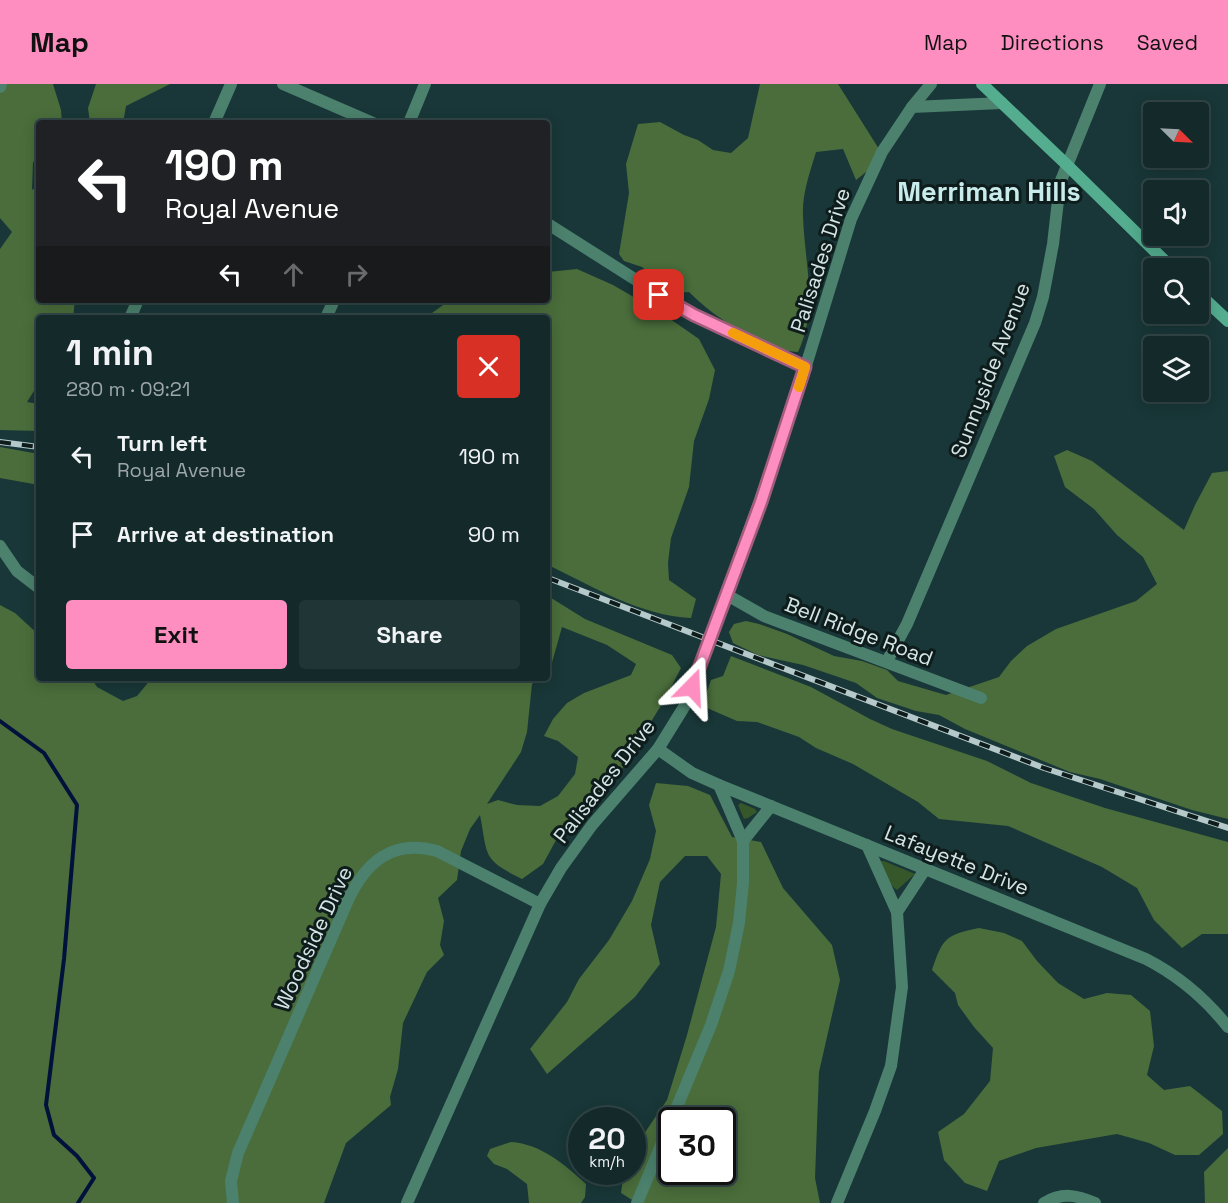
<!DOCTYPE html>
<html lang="en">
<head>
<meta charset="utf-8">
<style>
  body { margin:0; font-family:"Space Grotesk",sans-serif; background:#203536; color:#f1f3f6; height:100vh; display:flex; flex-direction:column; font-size:22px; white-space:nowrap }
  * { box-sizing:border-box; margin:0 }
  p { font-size:20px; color:#9da6a8 }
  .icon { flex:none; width:33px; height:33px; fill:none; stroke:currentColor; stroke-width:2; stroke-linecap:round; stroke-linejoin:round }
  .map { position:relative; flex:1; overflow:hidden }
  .panel { position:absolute; left:36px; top:231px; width:514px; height:366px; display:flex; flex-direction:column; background:#13292a; border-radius:6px; box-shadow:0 3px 15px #0003,0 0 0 2px #324547 }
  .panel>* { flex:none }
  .guide { position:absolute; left:36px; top:36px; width:514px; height:183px; border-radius:6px; box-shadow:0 3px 15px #0003,0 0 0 2px #324547; background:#202124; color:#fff; overflow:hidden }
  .needle { width:39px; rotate:114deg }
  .fabs { position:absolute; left:1143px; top:18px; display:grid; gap:12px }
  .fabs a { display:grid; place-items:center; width:66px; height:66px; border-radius:6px; background:#13292a; box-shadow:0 3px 15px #0003,0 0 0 2px #324547; font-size:30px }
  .speed { position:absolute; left:568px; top:1023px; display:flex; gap:12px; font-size:30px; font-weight:700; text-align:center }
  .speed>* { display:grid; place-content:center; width:78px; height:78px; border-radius:50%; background:#13292a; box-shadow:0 3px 15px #0003,0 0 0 2px #324547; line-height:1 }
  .speed small { font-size:15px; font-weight:400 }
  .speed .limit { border:3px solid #111; border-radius:9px; background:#fff; color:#111 }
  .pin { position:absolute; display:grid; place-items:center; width:51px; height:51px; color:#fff; margin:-26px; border-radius:12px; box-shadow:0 3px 9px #0006 }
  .me { position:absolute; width:66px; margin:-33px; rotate:21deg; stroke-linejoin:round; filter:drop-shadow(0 0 4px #0008) }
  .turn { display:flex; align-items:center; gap:21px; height:126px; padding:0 30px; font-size:27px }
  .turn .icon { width:78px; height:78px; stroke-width:2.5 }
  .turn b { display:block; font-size:42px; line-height:51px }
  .lanes { display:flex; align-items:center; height:57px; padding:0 30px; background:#0003; justify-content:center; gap:30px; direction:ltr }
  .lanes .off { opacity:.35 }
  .round { display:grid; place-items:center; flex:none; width:63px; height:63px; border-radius:6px; background:#203536 }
  .headline { display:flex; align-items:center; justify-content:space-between; height:102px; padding:0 30px }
  h1 { font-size:36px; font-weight:700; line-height:45px }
  .button { display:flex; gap:12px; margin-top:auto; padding:12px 30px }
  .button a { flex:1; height:69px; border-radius:6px; background:#fd8ebf; color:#111; font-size:24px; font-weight:700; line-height:69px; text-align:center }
  .button a+a { background:#203536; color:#f1f3f6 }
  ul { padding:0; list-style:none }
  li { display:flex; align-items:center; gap:18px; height:78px; padding:0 30px }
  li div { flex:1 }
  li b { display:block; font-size:22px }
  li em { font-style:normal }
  header { display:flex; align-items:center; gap:36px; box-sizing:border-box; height:84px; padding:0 30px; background:#fd8ebf; color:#111 }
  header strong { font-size:28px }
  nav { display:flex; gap:33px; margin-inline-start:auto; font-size:21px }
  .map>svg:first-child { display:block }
  .green { fill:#365729 }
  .forest { fill:#4a6d3b; fill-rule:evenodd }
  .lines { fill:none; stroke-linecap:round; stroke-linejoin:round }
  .stream { stroke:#00123c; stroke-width:4 }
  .street { stroke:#4b816d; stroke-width:12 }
  .secondary { stroke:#53ad8e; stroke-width:12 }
  .rail-casing { stroke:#b6c9ca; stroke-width:6 }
  .rail { stroke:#0f1c1c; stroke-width:4; stroke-dasharray:11; stroke-linecap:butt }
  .street-bridge { stroke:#4b816d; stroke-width:12 }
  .route-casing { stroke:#a45c7c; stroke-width:15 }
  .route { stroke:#fd8ebf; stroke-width:10 }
  .slow { stroke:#f59e0b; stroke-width:10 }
  .labels { text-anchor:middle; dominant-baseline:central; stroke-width:6; stroke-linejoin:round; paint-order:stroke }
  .street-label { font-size:21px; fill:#d4e5e6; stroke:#0f1c1c }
  .district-label { font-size:27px; font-weight:bold; fill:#c8ebec; stroke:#0f1c1c }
</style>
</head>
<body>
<header>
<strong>Map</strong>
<nav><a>Map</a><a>Directions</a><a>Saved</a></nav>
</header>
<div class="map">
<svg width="1228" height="1119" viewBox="0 0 1228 1119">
  <rect width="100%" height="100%" fill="#193738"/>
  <g class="green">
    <polygon points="741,719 755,725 757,728 748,734 744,735 738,721"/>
    <path d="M 881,777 L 884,777 L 915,790 L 897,806 C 889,801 882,787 881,777 Z"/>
  </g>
  <g class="forest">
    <polygon points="0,0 53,0 61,26 62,39 39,39 39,73 33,78 32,106 39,101 39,216 75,216 73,234 39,234 39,299 27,318 39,320 39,347 0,346 0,165 12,148 0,134"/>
    <polygon points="96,0 170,0 126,22 123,39 90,39 88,24"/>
    <path d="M 760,0 L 838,0 L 879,65 L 875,81 L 856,96 L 843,65 L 816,68 C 810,88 802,110 803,131 C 804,177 819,224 798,268 C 791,267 782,267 775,264 C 744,251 713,232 689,208 L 674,209 L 642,183 L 624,177 L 619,170 L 629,109 L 626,80 L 638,40 L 660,38 L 684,51 L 698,56 L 713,66 L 731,69 L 748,54 Z"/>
    <path d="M 577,185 L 613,201 L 663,230 L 699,255 L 715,286 L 709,315 L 694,357 L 689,403 L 671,454 L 668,479 L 669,496 L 696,515 L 691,534 C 641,532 592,502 548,481 L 548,234 L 425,234 L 450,216 L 548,216 L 548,188 Z"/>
    <polygon points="0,363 39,370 39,401 0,394"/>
    <polygon points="1067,366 1092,377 1184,446 1195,421 1212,389 1228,387 1228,735 1192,726 1100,695 1070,688 965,645 939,631 916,627 877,614 856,599 803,581 758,571 733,559 729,548 734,540 746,537 759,540 787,550 834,572 862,577 887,586 898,597 946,611 999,593 1011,577 1027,562 1056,545 1136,517 1157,500 1143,473 1117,451 1094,425 1065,403 1054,372"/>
    <path d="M 548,512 L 585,535 L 672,571 L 681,584 L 665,615 L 620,688 L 561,747 L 543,780 L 522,795 C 482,775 488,773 480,731 L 470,745 L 461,767 L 457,796 L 438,814 L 444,837 L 440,861 L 444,871 L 427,888 L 403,939 L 398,985 L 390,1013 L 391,1021 L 346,1059 L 324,1119 L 0,1119 L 0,521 L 15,529 L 39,551 L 39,594 L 91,594 L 97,603 L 123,617 L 137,612 L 152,594 L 538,594 L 532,600 L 527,648 L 521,668 L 487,720 L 498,716 L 517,721 L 540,722 L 558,712 L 575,690 L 578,673 L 558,657 L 544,652 L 553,635 L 567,619 L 584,609 L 631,591 L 636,580 L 607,561 L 562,543 L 551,582 L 548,586 Z"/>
    <polygon points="731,572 811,603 870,635 892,645 987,677 1031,699 1105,724 1228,758 1228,850 1202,850 1182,864 1154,836 1137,804 1102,783 1008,742 939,735 918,718 894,704 853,680 816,664 799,653 757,638 737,637 707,624 704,616 711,596 723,592"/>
    <path d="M 656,699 L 688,702 L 710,711 L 732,753 L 761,758 L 783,804 L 832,861 L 840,896 L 819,988 L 815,1094 L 820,1119 L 637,1119 L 621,1109 L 624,1088 L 633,1088 L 633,1066 L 667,1016 L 687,951 L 716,843 L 721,790 L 707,772 L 685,772 L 660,798 L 651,841 L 660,880 L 635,913 L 547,990 L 530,965 L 567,918 L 579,895 L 609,856 L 632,817 L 650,775 L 656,747 L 649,721 ZM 672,1036 L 723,1036 L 723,1088 L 672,1088 Z"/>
    <path d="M 979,844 L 1004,849 L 1022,857 L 1037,877 L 1058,899 L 1084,915 L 1107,909 L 1131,911 L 1150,927 L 1154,962 L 1147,991 L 1164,1006 L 1190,1002 L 1222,1027 L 1223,1050 L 1199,1071 L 1175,1071 L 1149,1059 L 1117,1050 L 1036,1064 L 999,1077 L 987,1107 L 965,1099 L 944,1076 L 938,1048 L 964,1030 L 990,997 L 993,964 L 974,943 L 958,921 L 955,909 L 932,886 C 943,854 945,851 979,844 Z"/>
    <path d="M 511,1058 C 541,1060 564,1080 586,1100 L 585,1113 L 581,1119 L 529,1119 L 527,1100 L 507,1085 L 494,1080 L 487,1072 L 490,1065 Z"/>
    <polygon points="1228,1064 1228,1119 1205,1119 1204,1088"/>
  </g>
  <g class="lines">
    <polyline class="stream" points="0,637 44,669 77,721 64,875 46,1021 54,1051 77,1072 94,1094 78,1119"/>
    <g class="street">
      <polyline points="283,0 373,39"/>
      <polyline points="0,3 1,0"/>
      <polyline points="912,23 931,0"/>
      <polyline points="214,39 231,0"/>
      <polyline points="409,39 425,0"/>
      <polyline points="548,140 677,222 805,283"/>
      <polyline points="130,234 138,216"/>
      <polyline points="326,234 334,216"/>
      <polyline points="0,462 17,487 39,504"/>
      <polyline points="727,511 764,532 981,614"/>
      <polyline points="713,547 793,324 851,135 882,68 912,23 1002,19"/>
      <polyline points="887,577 907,540 1035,239 1043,213 1053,160 1060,99 1100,0"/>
      <path d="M 658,665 L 692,689 L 719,701 L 1146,875 C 1179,892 1205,914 1228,943"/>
      <polyline points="719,701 743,757"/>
      <polyline points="867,761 897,828"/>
      <path d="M 233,1119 L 231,1097 L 238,1069 L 348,816 C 366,778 392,755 437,767 L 540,820"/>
      <polyline points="407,1119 540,820 561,784 592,741 658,665 684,623 700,582"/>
      <polyline points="637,1119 711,941 729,887 739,839 743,799 743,757 771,722"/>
      <polyline points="837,1119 875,1027 891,982 902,903 897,828 926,784"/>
      <path d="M 1044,1119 C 1062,1108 1077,1111 1095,1119"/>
    </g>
    <g class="secondary">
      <polyline points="982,0 1066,80 1172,184"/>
      <polyline points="1198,209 1228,237"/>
    </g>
    <defs>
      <g id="rail">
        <polyline points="0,358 39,363"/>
        <polyline points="548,494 1044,684 1228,744"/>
      </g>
    </defs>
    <use href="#rail" class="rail-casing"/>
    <use href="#rail" class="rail"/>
    <polyline class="street-bridge" points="700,582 713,547"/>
  </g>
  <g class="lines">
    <defs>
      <polyline id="route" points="659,211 694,231 805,283 761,418 692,603"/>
    </defs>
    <use href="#route" class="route-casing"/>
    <use href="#route" class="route"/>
    <polyline class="slow" points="733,249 805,283 799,303"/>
  </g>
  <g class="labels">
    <g class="street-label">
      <text transform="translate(820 176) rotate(-72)">Palisades Drive</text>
      <text transform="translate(990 286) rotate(-69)">Sunnyside Avenue</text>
      <text transform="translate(859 547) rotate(21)">Bell Ridge Road</text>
      <text transform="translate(604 697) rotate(-52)">Palisades Drive</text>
      <text transform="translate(957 776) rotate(22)">Lafayette Drive</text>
      <text transform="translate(313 854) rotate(-65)">Woodside Drive</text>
    </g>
    <g class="district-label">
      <text x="989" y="107">Merriman Hills</text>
    </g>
  </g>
</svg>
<div class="fabs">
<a><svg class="needle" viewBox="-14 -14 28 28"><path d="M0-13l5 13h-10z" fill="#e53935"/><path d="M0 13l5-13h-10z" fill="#9da6a8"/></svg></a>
<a><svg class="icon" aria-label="sound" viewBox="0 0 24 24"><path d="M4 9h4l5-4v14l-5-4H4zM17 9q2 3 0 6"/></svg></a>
<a><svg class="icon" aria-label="search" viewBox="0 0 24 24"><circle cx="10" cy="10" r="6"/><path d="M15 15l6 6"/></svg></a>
<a><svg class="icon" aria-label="layers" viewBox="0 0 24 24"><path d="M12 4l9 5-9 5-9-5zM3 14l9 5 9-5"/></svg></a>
</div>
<div class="speed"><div>20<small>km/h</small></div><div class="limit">30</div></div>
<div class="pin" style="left:659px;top:211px;background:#d93025"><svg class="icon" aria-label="arrive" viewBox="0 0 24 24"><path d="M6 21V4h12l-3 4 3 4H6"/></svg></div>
<svg class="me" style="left:692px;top:603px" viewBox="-20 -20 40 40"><path d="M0-17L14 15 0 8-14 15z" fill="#fd8ebf" stroke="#fff" stroke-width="4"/></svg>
<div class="guide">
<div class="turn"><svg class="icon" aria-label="left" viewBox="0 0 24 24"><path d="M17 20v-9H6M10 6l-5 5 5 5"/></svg><div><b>190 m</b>Royal Avenue</div></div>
<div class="lanes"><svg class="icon" aria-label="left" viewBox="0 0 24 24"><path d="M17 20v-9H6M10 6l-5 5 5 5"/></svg><svg class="icon off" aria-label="ahead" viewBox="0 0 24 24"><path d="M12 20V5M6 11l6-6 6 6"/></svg><svg class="icon off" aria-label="right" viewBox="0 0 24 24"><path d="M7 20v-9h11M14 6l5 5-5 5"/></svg></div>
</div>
<section class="panel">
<div class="headline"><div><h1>1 min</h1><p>280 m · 09:21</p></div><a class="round" style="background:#d93025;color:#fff"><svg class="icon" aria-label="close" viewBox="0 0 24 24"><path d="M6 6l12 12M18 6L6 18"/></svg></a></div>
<ul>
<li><svg class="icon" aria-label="left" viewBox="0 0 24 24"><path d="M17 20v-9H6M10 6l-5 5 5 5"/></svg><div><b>Turn left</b><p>Royal Avenue</p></div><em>190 m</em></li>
<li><svg class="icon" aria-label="arrive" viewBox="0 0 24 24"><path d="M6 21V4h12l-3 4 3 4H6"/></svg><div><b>Arrive at destination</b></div><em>90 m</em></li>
</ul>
<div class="button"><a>Exit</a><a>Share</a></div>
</section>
</div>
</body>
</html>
